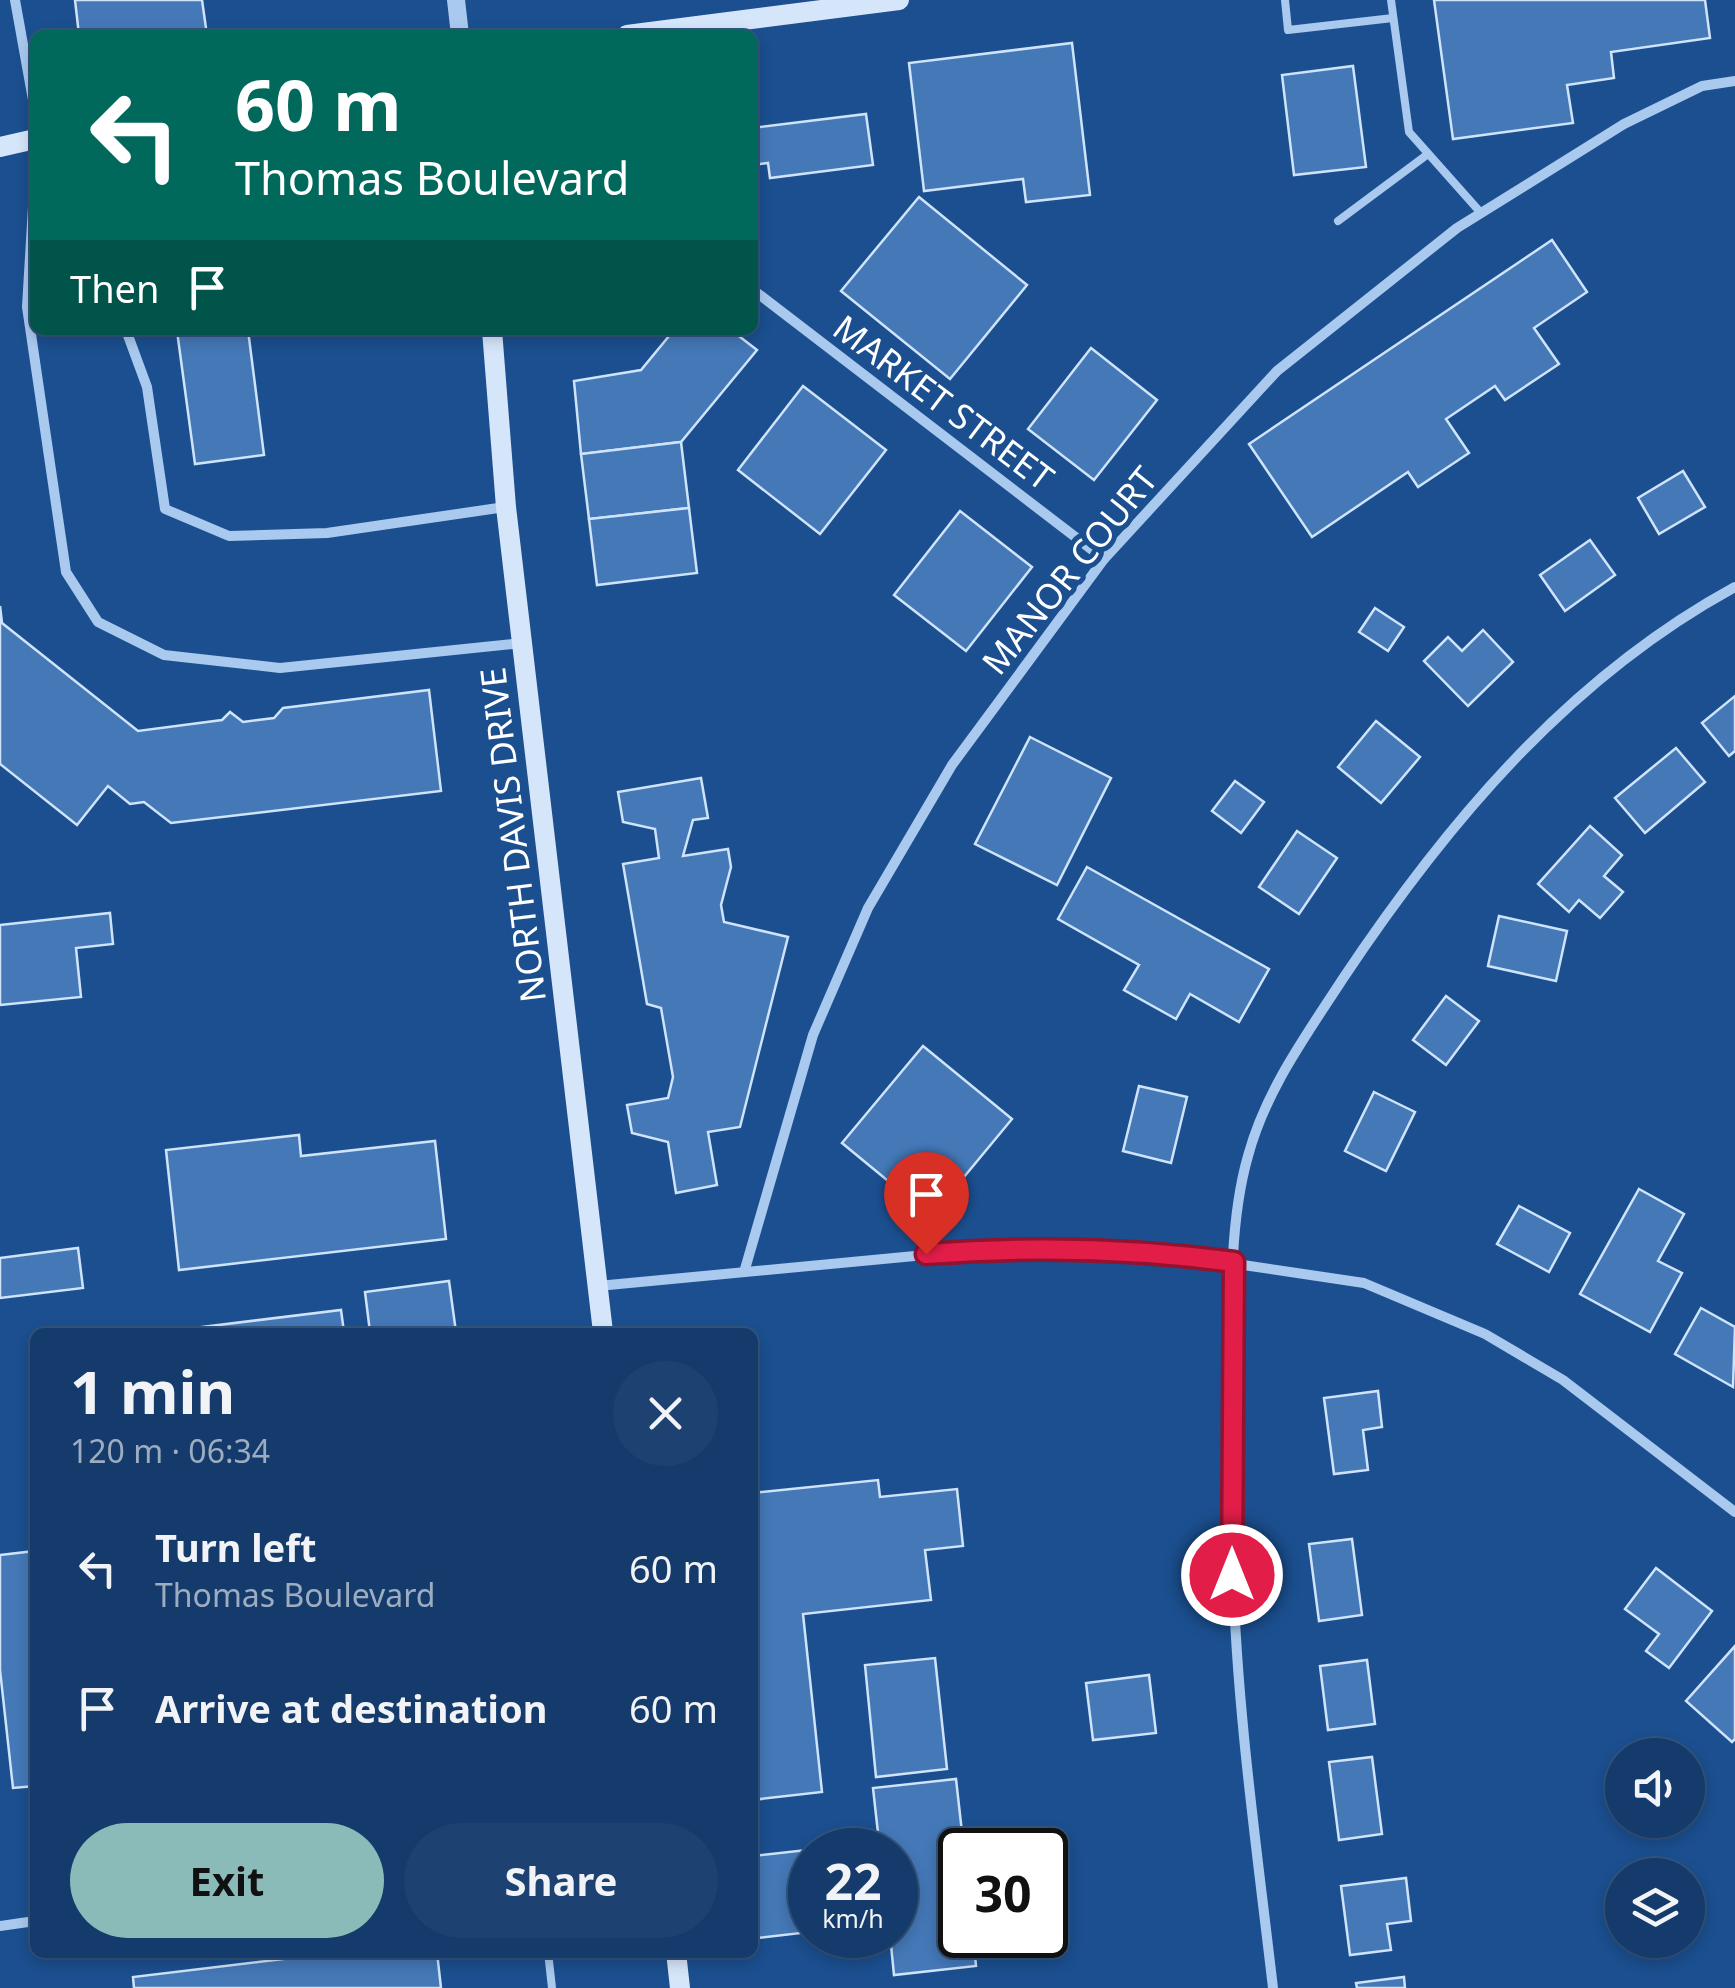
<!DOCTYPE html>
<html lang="en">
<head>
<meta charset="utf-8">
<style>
  body { margin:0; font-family:"Noto Sans",sans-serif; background:#1d4271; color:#f1f3f6; height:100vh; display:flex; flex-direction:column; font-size:38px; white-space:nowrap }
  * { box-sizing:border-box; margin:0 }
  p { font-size:32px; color:#9dadc1 }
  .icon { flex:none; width:55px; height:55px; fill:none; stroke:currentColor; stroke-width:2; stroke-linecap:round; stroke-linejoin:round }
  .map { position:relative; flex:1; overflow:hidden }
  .panel { position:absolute; left:30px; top:1328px; width:728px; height:630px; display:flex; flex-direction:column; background:#143b6b; border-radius:15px; box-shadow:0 5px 15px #0003,0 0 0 2px #33557e }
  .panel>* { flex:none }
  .guide { position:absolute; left:30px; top:30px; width:728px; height:305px; border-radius:15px; box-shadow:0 5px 15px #0003,0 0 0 2px #33557e; background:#00695c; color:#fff; overflow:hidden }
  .buttons { position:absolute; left:1605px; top:1738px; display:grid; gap:20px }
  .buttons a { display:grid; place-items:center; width:100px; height:100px; border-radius:50%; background:#143b6b; box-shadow:0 5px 15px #0003,0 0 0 2px #33557e; font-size:50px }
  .speed { position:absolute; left:788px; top:1828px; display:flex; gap:20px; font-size:50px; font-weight:700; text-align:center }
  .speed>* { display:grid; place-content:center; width:130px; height:130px; border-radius:50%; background:#143b6b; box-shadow:0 5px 15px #0003,0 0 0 2px #33557e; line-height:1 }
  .speed small { font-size:25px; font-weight:400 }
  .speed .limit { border:5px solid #111; border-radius:15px; background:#fff; color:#111 }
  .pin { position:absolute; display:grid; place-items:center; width:85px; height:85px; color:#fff; margin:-102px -42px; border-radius:50% 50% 50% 0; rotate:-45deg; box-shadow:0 0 10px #0007 }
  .pin .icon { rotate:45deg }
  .me { position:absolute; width:110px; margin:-55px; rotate:0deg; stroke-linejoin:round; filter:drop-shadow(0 0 8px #0008) }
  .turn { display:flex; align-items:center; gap:35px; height:210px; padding:0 40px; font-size:45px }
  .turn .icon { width:130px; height:130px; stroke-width:2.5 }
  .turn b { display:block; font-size:70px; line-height:85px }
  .then { display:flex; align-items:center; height:95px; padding:0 40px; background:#0003; gap:20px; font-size:38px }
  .round { display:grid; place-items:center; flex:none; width:105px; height:105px; border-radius:52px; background:#1d4271 }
  .overview { display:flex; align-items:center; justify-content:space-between; height:170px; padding:0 40px }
  h1 { font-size:60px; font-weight:700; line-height:75px }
  .cta { display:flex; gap:20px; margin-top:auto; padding:20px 40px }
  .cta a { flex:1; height:115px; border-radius:60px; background:#8bbbb9; color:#111; font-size:40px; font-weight:700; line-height:115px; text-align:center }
  .cta a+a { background:#1d4271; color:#f1f3f6 }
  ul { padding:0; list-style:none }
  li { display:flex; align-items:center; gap:30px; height:140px; padding:0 40px }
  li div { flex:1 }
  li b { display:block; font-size:38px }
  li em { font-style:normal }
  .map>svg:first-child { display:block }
  .building { fill:#4478b7; stroke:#cfe3fa; stroke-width:2.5 }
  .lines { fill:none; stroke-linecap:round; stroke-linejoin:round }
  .service { stroke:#a9c9ee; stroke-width:8 }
  .minor { stroke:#a9c9ee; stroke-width:10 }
  .tertiary { stroke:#a9c9ee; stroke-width:18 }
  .secondary { stroke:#d6e6fa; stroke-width:20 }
  .route-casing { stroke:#92132f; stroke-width:25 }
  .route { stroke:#e11d48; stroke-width:18 }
  .labels { text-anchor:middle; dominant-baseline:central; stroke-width:10; stroke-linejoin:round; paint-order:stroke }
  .street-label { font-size:35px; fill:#fff; stroke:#1b4f8f }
</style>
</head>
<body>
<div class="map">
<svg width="1735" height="1988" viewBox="0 0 1735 1988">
  <rect width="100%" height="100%" fill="#1b4f8f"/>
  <g class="building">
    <polygon points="75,0 202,0 207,35 79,35"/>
    <polygon points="1434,0 1705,0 1710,38 1611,52 1614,78 1567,85 1573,123 1453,139"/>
    <polygon points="1072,43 1090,195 1026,202 1023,179 924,191 909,63"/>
    <polygon points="1353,66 1366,167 1294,175 1282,75"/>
    <polygon points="866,114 873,165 770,178 768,163 752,165 752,128"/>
    <polygon points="919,197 1027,285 950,379 841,291"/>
    <polygon points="1552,240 1587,292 1534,328 1559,364 1505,400 1495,386 1446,419 1469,453 1418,487 1408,472 1312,537 1249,444"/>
    <polygon points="248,330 264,455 195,464 177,331"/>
    <polygon points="674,330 731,330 757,350 681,442 581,454 574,381 641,370"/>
    <polygon points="1091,348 1157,400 1094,480 1028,429"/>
    <polygon points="803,386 886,450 820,534 738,470"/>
    <polygon points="681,442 689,508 589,519 581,454"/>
    <polygon points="1683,471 1705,507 1659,534 1638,498"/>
    <polygon points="689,508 697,573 597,585 589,519"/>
    <polygon points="960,511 1032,567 966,651 894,595"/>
    <polygon points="1590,540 1615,575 1565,611 1540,575"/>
    <polygon points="0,606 2,623 138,731 222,720 230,712 243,722 274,718 283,708 429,690 441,791 171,823 144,802 130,804 108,786 77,825 0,764"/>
    <polygon points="1375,608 1404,627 1388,651 1359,632"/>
    <polygon points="1483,630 1513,662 1468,706 1424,661 1448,637 1462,651"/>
    <polygon points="1735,696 1735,751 1729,756 1702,723"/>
    <polygon points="1376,721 1420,757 1381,803 1338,767"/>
    <polygon points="1030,737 1111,778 1057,885 975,844"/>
    <polygon points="1676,748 1705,782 1645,833 1615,798"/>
    <polygon points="701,778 708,818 693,820 683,856 728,849 731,867 721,905 724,922 788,937 740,1127 708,1132 717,1185 676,1193 668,1142 632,1133 627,1105 668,1098 673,1077 661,1008 647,1004 623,864 659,858 655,829 623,822 618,792"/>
    <polygon points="1235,781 1264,802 1241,833 1212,811"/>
    <polygon points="1590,826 1622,855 1604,876 1623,892 1600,918 1579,900 1569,912 1538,884"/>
    <polygon points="1297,831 1337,858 1299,914 1259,887"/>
    <polygon points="1087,867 1269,969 1239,1022 1190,994 1176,1019 1124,990 1139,965 1058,919"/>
    <polygon points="110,913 113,944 76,948 81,997 0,1005 0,925"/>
    <polygon points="1499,916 1567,931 1556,981 1488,966"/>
    <polygon points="1446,996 1479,1021 1446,1065 1413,1040"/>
    <polygon points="923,1046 1012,1119 954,1189 915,1157 893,1185 842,1143"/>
    <polygon points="1139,1086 1187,1097 1171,1163 1123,1151"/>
    <polygon points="1374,1092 1415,1112 1386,1171 1345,1151"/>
    <polygon points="299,1135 301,1156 435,1141 446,1239 179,1270 166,1150"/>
    <polygon points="1639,1189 1684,1214 1658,1261 1682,1273 1650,1332 1580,1294"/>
    <polygon points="1519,1206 1570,1233 1549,1272 1497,1244"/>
    <polygon points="78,1248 83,1288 0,1298 0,1258"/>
    <polygon points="449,1281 456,1332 370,1332 365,1292"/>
    <polygon points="1701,1308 1735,1327 1733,1387 1675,1354"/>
    <polygon points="341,1310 344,1332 169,1332 169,1331"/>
    <polygon points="1378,1391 1382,1427 1363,1430 1368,1470 1334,1474 1324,1398"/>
    <polygon points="878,1480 880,1497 957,1489 963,1546 925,1550 931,1600 803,1614 822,1792 752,1800 752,1493"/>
    <polygon points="1352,1539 1362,1615 1319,1621 1309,1544"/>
    <polygon points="35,1551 35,1786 13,1788 0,1670 0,1555"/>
    <polygon points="1656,1568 1712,1611 1669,1668 1646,1651 1659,1634 1625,1609"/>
    <polygon points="1735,1646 1735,1739 1732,1742 1686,1701"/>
    <polygon points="935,1658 947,1769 876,1777 865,1665"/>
    <polygon points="1367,1660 1375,1724 1328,1730 1320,1666"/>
    <polygon points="1149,1675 1156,1733 1093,1740 1086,1683"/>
    <polygon points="1372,1757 1382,1834 1339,1840 1329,1762"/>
    <polygon points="956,1779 964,1850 960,1850 960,1935 973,1935 976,1966 894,1975 890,1935 895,1935 895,1850 810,1850 810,1932 757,1938 752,1856 879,1842 873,1788"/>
    <polygon points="1406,1878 1411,1921 1387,1924 1391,1950 1350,1955 1341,1886"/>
    <polygon points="342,1952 437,1952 441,1988 134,1988 133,1977"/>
    <polygon points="1404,1977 1405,1988 1357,1988 1356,1983"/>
  </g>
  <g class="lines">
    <g class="service">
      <polyline points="1285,0 1288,30 1393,18"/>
      <polyline points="1391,0 1409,132 1481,213"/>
      <polyline points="1338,221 1428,154"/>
      <polyline points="548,1952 552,1988"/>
    </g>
    <g class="minor">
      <polyline points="15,0 35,111"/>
      <polyline points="35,173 27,307 66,572 98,622 164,655 280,668 522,643"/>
      <polyline points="752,289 1104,559"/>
      <polyline points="126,330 147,387 165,509 229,536 327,533 505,507"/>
      <polyline points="745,1269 813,1035 868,908 952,765 1104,559 1277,371 1457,228 1624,124 1702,86 1735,81"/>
      <polyline points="598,1286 999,1248 1129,1248 1364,1283 1485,1334 1563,1380 1735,1512"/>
      <polyline points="0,1926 35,1921"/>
      <path d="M 1273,1988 C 1257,1850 1237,1711 1233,1573 C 1231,1514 1232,1455 1232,1396 C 1232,1321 1227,1229 1248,1156 C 1266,1090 1305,1037 1342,980 C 1446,824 1568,678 1735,587"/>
    </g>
    <polyline class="tertiary" points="456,0 460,35"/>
    <g class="secondary">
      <polyline points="627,35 899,0"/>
      <polyline points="0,147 35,139"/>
      <polyline points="492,330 506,507 603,1332"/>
      <polyline points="676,1952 680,1988"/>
    </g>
  </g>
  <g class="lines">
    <defs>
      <path id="route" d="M 926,1254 C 1031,1246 1130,1248 1234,1262 L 1232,1575"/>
    </defs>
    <use href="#route" class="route-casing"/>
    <use href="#route" class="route"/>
  </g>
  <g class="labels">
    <g class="street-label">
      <text transform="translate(944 402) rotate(37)">MARKET STREET</text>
      <text transform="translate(1069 570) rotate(-51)">MANOR COURT</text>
      <text transform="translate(512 835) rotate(-97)">NORTH DAVIS DRIVE</text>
    </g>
  </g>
</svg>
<div class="buttons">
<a><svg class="icon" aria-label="sound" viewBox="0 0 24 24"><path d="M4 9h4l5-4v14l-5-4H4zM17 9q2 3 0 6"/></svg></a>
<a><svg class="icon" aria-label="layers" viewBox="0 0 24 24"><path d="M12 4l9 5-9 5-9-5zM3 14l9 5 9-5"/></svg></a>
</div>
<div class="speed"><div>22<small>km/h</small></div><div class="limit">30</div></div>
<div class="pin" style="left:926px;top:1254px;background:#d93025"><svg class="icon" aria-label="arrive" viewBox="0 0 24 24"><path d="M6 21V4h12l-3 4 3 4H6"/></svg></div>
<svg class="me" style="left:1232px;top:1575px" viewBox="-20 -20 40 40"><circle r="17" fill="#e11d48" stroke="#fff" stroke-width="3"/><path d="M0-11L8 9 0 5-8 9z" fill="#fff"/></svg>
<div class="guide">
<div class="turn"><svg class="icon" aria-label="left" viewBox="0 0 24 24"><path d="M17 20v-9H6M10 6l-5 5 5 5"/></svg><div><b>60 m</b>Thomas Boulevard</div></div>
<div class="then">Then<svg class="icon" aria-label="arrive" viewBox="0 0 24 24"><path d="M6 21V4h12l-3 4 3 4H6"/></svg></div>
</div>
<section class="panel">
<div class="overview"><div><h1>1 min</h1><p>120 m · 06:34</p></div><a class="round"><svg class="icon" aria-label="close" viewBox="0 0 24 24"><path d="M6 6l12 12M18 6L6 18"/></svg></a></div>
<ul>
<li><svg class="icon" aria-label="left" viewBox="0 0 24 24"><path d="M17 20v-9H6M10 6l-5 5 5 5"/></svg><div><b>Turn left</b><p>Thomas Boulevard</p></div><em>60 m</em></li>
<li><svg class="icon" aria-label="arrive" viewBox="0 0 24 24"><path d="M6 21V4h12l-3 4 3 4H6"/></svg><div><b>Arrive at destination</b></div><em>60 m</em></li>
</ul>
<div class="cta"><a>Exit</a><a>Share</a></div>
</section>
</div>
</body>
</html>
